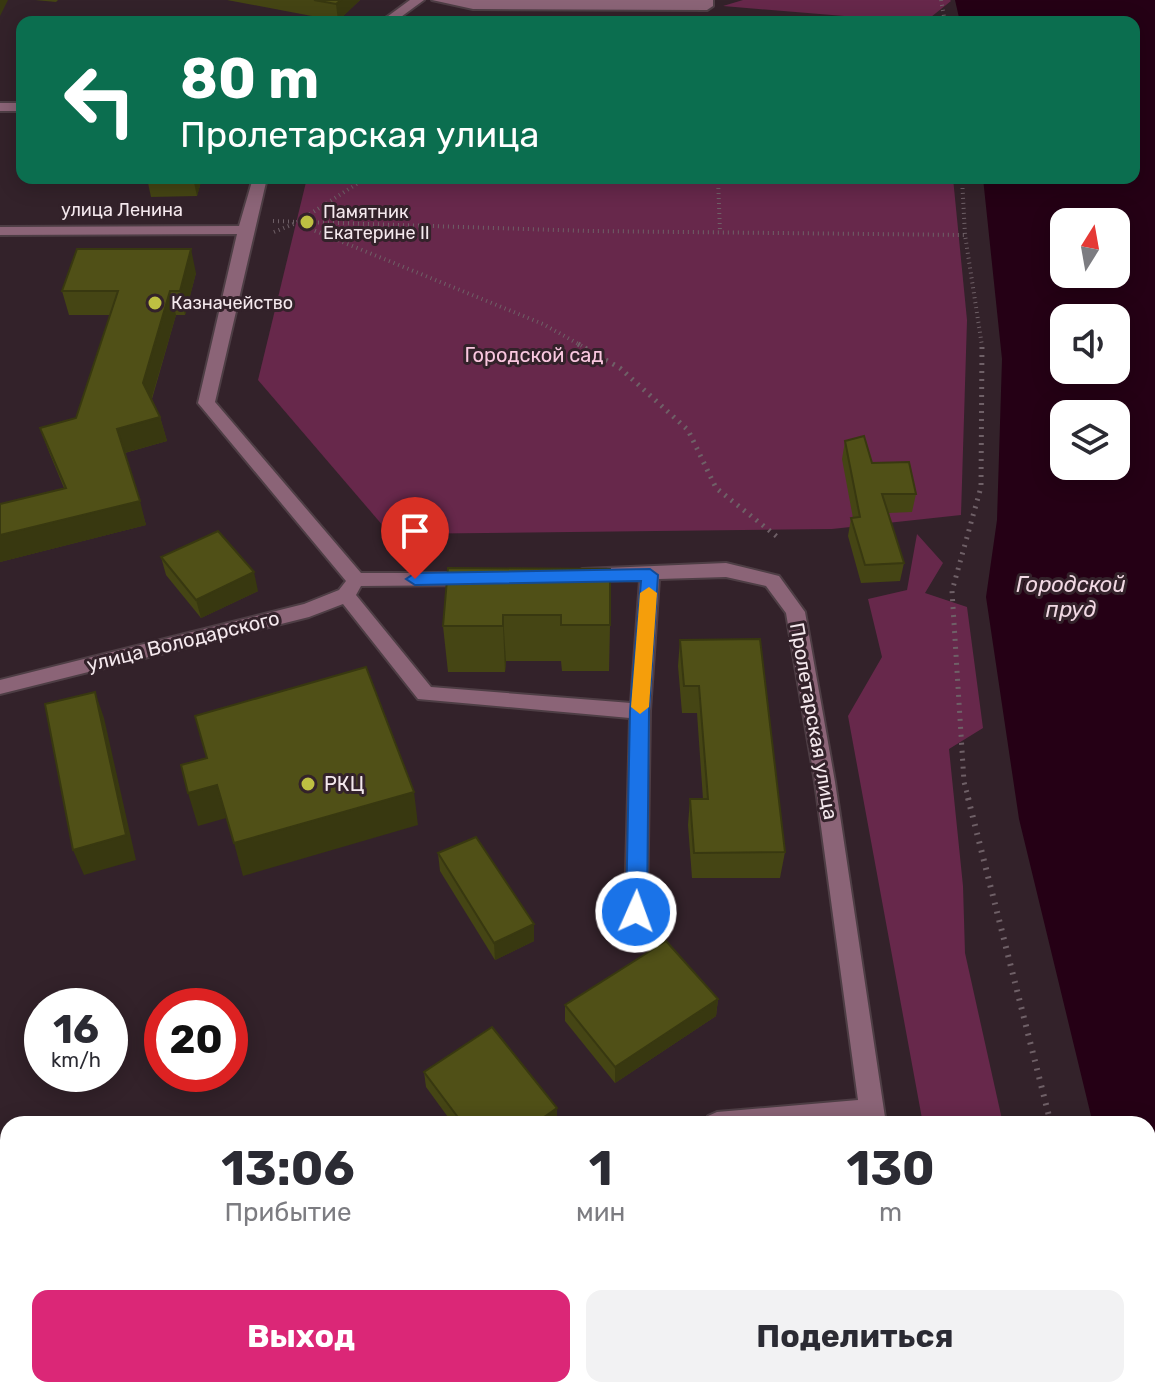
<!DOCTYPE html>
<html lang="ru">
<head>
<meta charset="utf-8">
<style>
  body { margin:0; font-family:Rubik,sans-serif; background:#f2f2f3; color:#2b2b33; height:100vh; display:flex; flex-direction:column; font-size:30px; white-space:nowrap }
  * { box-sizing:border-box; margin:0 }
  p { font-size:26px; color:#7c7c81 }
  .icon { flex:none; width:44px; height:44px; fill:none; stroke:currentColor; stroke-width:2; stroke-linecap:round; stroke-linejoin:round }
  .map { position:relative; flex:1; overflow:hidden }
  .details { position:absolute; left:0px; top:1116px; width:1156px; height:282px; display:flex; flex-direction:column; background:#fff; border-radius:24px 24px 0 0; box-shadow:0 4px 20px #0003 }
  .details>* { flex:none }
  .guide { position:absolute; left:16px; top:16px; width:1124px; height:168px; border-radius:16px; box-shadow:0 4px 20px #0003; background:#0b6e4f; color:#fff; overflow:hidden }
  .needle { width:52px; rotate:11deg }
  .buttons { position:absolute; left:1050px; top:208px; display:grid; gap:16px }
  .buttons a { display:grid; place-items:center; width:80px; height:80px; border-radius:16px; background:#fff; box-shadow:0 4px 20px #0003; font-size:40px }
  .speed { position:absolute; left:24px; top:988px; display:flex; gap:16px; font-size:40px; font-weight:700; text-align:center }
  .speed>* { display:grid; place-content:center; width:104px; height:104px; border-radius:50%; background:#fff; box-shadow:0 4px 20px #0003; line-height:1 }
  .speed small { font-size:20px; font-weight:400 }
  .speed .limit { border:12px solid #d22; background:#fff; color:#111 }
  .pin { position:absolute; display:grid; place-items:center; width:68px; height:68px; color:#fff; margin:-82px -34px; border-radius:50% 50% 50% 0; rotate:-45deg; box-shadow:0 0 8px #0007 }
  .pin .icon { rotate:45deg }
  .me { position:absolute; width:88px; margin:-44px; rotate:2deg; stroke-linejoin:round; filter:drop-shadow(0 0 6px #0008) }
  .turn { display:flex; align-items:center; gap:28px; height:168px; padding:0 32px; font-size:36px }
  .turn .icon { width:104px; height:104px; stroke-width:2.5 }
  .turn b { display:block; font-size:56px; line-height:68px }
  .eta { display:flex; justify-content:space-evenly; align-items:center; height:136px; text-align:center }
  .eta b { font-size:48px; font-weight:700; line-height:56px }
  .action { display:flex; gap:16px; margin-top:auto; padding:16px 32px }
  .action a { flex:1; height:92px; border-radius:16px; background:#db2777; color:#fff; font-size:32px; font-weight:700; line-height:92px; text-align:center }
  .action a+a { background:#f2f2f3; color:#2b2b33 }
  .map>svg:first-child { display:block }
  .green { fill:#67284b }
  .water { fill:#250015; fill-rule:evenodd }
  .lines { fill:none; stroke-linecap:round; stroke-linejoin:round }
  .minor-casing { stroke:#4e3e45; stroke-width:4 }
  .path-far2 { stroke:#6f6067; stroke-width:4; stroke-dasharray:1 4; stroke-linecap:butt }
  .path-far1 { stroke:#6f6067; stroke-width:5; stroke-dasharray:2 6; stroke-linecap:butt }
  .path { stroke:#6f6067; stroke-width:6; stroke-dasharray:2 7; stroke-linecap:butt }
  .minor { fill:#8b6477; fill-rule:evenodd }
  .wall { fill:#454514 }
  .shaded-wall { fill:#383810 }
  .building { fill:#505017; stroke:#383810; stroke-width:2 }
  .route { fill:#1a73e8; stroke:#114b97; stroke-width:2 }
  .slow { fill:#f59e0b }
  .poi-dot { fill:#bebf42; stroke:#33222a; stroke-width:3 }
  .labels { text-anchor:middle; dominant-baseline:central; stroke-width:6; stroke-linejoin:round; paint-order:stroke }
  .far-street-label { font-size:18px; fill:#f4e8ed; stroke:#33222a }
  .far-poi-label { font-size:18px; fill:#f4e8ed; stroke:#33222a; text-anchor:start }
  .park-label { font-size:20px; fill:#f9c7df; stroke:#33222a }
  .street-label { font-size:20px; fill:#f4e8ed; stroke:#33222a }
  .poi-label { font-size:20px; fill:#f4e8ed; stroke:#33222a; text-anchor:start }
  .water-label { font-size:22px; font-style:italic; fill:#f1d8e3; stroke:#33222a }
</style>
</head>
<body>
<div class="map">
<svg width="1155" height="1397" viewBox="0 0 1155 1397">
  <rect width="100%" height="100%" fill="#33222a"/>
  <g class="green">
    <polygon points="743,0 950,0 951,1 931,17 856,17 723,6"/>
    <polygon points="424,18 924,20 925,22 420,22"/>
    <polygon points="307,178 953,178 967,320 961,515 832,529 390,534 258,380"/>
    <polygon points="917,534 943,563 925,593 967,607 983,728 949,749 963,886 965,953 1003,1124 923,1124 848,716 882,657 868,599 907,590"/>
  </g>
  <path class="water" d="M 955,0 L 1155,0 L 1155,1249 L 1148,1238 L 1148,1124 L 1093,1124 L 1019,819 L 986,597 L 997,520 L 1002,359 L 983,178 L 1134,178 L 1134,22 L 960,22 ZM 1064,222 L 1116,222 L 1116,274 L 1064,274 ZM 1064,318 L 1116,318 L 1116,370 L 1064,370 ZM 1064,414 L 1116,414 L 1116,466 L 1064,466 Z"/>
  <g class="lines">
    <defs>
      <g id="minor">
        <polygon points="410,0 424,0 394,22 380,22"/>
        <polygon points="432,0 713,0 713,6 707,10 473,9"/>
        <rect x="0" y="103" width="22" height="8"/>
        <polygon points="253,178 267,178 215,402 361,573 481,573 483,578 474,585 361,586 356,595 431,687 631,703 640,580 575,581 573,576 582,569 726,563 779,576 805,612 835,782 886,1124 705,1124 708,1116 717,1112 858,1100 815,782 786,613 766,586 726,577 659,579 650,711 647,912 644,919 636,921 628,919 625,912 630,718 418,699 343,604 309,617 0,694 0,680 304,604 339,590 346,581 198,403 237,234 0,235 0,227 239,226"/>
        <polygon points="220,1390 258,1390 255,1397 217,1397"/>
        <polygon points="685,1390 713,1390 714,1397 686,1397"/>
        <polygon points="905,1390 933,1390 934,1397 906,1397"/>
      </g>
    </defs>
    <use href="#minor" class="minor-casing"/>
    <g class="path-far2">
      <polyline points="941,0 945,22"/>
      <polyline points="718,178 720,232"/>
      <polyline points="962,178 965,235 982,346"/>
      <polyline points="273,221 589,231 965,235"/>
      <polyline points="301,225 543,324 582,346"/>
      <polyline points="274,232 296,223 366,178"/>
    </g>
    <g class="path-far1">
      <polyline points="578,344 620,368 688,430 716,488 780,539"/>
      <polyline points="969,800 964,782 952,591 981,487 982,344"/>
    </g>
    <g class="path">
      <polyline points="968,798 1051,1124"/>
      <polyline points="1148,1334 1155,1335"/>
    </g>
    <use href="#minor" class="minor"/>
  </g>
  <g class="wall">
    <polygon points="35,0 58,0 56,2"/>
    <polygon points="227,0 360,0 338,21"/>
    <polygon points="147,178 202,178 197,196 151,197"/>
    <polygon points="196,273 185,315 176,315 152,399 160,417 167,441 125,453 146,525 0,562 0,504 64,488 49,452 40,428 76,418 110,315 69,315 62,291"/>
    <polygon points="845,441 872,463 916,494 912,512 888,513 904,563 900,581 861,583 848,536 851,518 853,518 842,459"/>
    <polygon points="161,557 258,591 201,618 166,575"/>
    <polygon points="448,568 610,625 609,671 562,671 561,661 506,661 505,672 448,672 443,626"/>
    <polygon points="680,640 785,852 780,878 692,878 688,825 690,799 703,799 697,713 682,713 678,666"/>
    <polygon points="438,853 534,924 534,941 495,960 440,871"/>
    <polygon points="718,999 716,1016 615,1083 565,1021 565,1005"/>
    <polygon points="424,1072 557,1108 557,1124 453,1124 426,1087"/>
    <rect x="0" y="1170" width="8" height="106"/>
    <polygon points="437,1390 551,1390 542,1397 441,1397"/>
    <polygon points="727,1390 846,1390 847,1397 728,1397"/>
  </g>
  <g class="shaded-wall">
    <polygon points="0,0 8,0 0,16"/>
    <polygon points="341,0 360,0 338,21 336,4"/>
    <polygon points="193,178 202,178 197,196"/>
    <polygon points="191,249 196,273 185,315 180,291"/>
    <polygon points="170,291 176,315 149,407 143,383"/>
    <polygon points="160,417 167,441 124,453 117,429"/>
    <polygon points="140,501 146,525 0,562 0,535"/>
    <polygon points="254,572 258,591 201,618 196,600"/>
    <polygon points="503,615 506,661 505,672 503,626"/>
    <polygon points="95,692 104,718 136,860 84,875 73,850"/>
    <polygon points="217,785 226,818 198,826 188,793"/>
    <polygon points="414,792 418,825 243,876 234,843"/>
    <polygon points="534,924 534,941 495,960 494,943"/>
    <polygon points="718,999 716,1016 615,1083 615,1067"/>
    <polygon points="557,1108 557,1124 534,1124"/>
    <polygon points="535,1390 551,1390 542,1397 526,1397"/>
  </g>
  <g class="building">
    <polygon points="314,0 341,0 336,4"/>
    <polygon points="77,249 191,249 180,291 170,291 143,383 160,417 117,429 140,501 0,535 0,504 66,488 40,428 76,418 118,291 62,291"/>
    <polygon points="864,436 872,463 909,462 916,494 882,494 904,563 865,565 851,518 860,517 845,441"/>
    <polygon points="218,531 254,572 196,600 161,557"/>
    <polygon points="448,568 610,569 610,625 561,625 561,615 503,615 503,626 443,626"/>
    <polygon points="760,639 785,852 694,853 690,799 708,799 699,686 684,686 680,640"/>
    <polygon points="366,667 414,792 234,843 217,785 188,793 181,765 207,758 195,716"/>
    <polygon points="95,692 126,835 73,850 45,704"/>
    <polygon points="476,837 534,924 494,943 438,853"/>
    <polygon points="666,941 718,999 615,1067 565,1005"/>
    <polygon points="492,1027 557,1108 534,1124 463,1124 424,1072"/>
    <rect x="0" y="1170" width="8" height="86"/>
    <polygon points="442,1390 535,1390 526,1397 447,1397"/>
    <polygon points="737,1390 846,1390 847,1397 737,1397"/>
  </g>
  <polygon class="route" points="650,569 658,575 649,711 647,912 636,920 626,912 630,711 641,581 415,585 406,579 415,573"/>
  <polygon class="slow" points="649,587 657,593 649,707 640,714 631,707 640,593"/>
  <g class="poi-dot">
    <circle cx="307" cy="222" r="8"/>
    <circle cx="155" cy="303" r="8"/>
    <circle cx="308" cy="784" r="8"/>
  </g>
  <g class="labels">
    <g class="far-street-label">
      <text x="122" y="210">улица Ленина</text>
    </g>
    <g class="far-poi-label">
      <text x="323" y="212">Памятник<tspan x="323" dy="21">Екатерине II</tspan></text>
      <text x="171" y="303">Казначейство</text>
    </g>
    <g class="park-label">
      <text x="534" y="355">Городской сад</text>
    </g>
    <g class="street-label">
      <text transform="translate(183 641) rotate(-14)">улица Володарского</text>
      <text transform="translate(814 721) rotate(80)">Пролетарская улица</text>
    </g>
    <g class="poi-label">
      <text x="324" y="784">РКЦ</text>
    </g>
    <g class="water-label">
      <text x="1071" y="584">Городской<tspan x="1071" dy="25">пруд</tspan></text>
    </g>
  </g>
</svg>
<div class="buttons">
<a><svg class="needle" viewBox="-14 -14 28 28"><path d="M0-13l5 13h-10z" fill="#e53935"/><path d="M0 13l5-13h-10z" fill="#7c7c81"/></svg></a>
<a><svg class="icon" aria-label="sound" viewBox="0 0 24 24"><path d="M4 9h4l5-4v14l-5-4H4zM17 9q2 3 0 6"/></svg></a>
<a><svg class="icon" aria-label="layers" viewBox="0 0 24 24"><path d="M12 4l9 5-9 5-9-5zM3 14l9 5 9-5"/></svg></a>
</div>
<div class="speed"><div>16<small>km/h</small></div><div class="limit">20</div></div>
<div class="pin" style="left:415px;top:579px;background:#d93025"><svg class="icon" aria-label="arrive" viewBox="0 0 24 24"><path d="M6 21V4h12l-3 4 3 4H6"/></svg></div>
<svg class="me" style="left:636px;top:912px" viewBox="-20 -20 40 40"><circle r="17" fill="#1a73e8" stroke="#fff" stroke-width="3"/><path d="M0-11L8 9 0 5-8 9z" fill="#fff"/></svg>
<div class="guide">
<div class="turn"><svg class="icon" aria-label="left" viewBox="0 0 24 24"><path d="M17 20v-9H6M10 6l-5 5 5 5"/></svg><div><b>80 m</b>Пролетарская улица</div></div>
</div>
<section class="details">
<div class="eta">
<div><b>13:06</b><p>Прибытие</p></div>
<div><b>1</b><p>мин</p></div>
<div><b>130</b><p>m</p></div>
</div>
<div class="action"><a>Выход</a><a>Поделиться</a></div>
</section>
</div>
</body>
</html>
